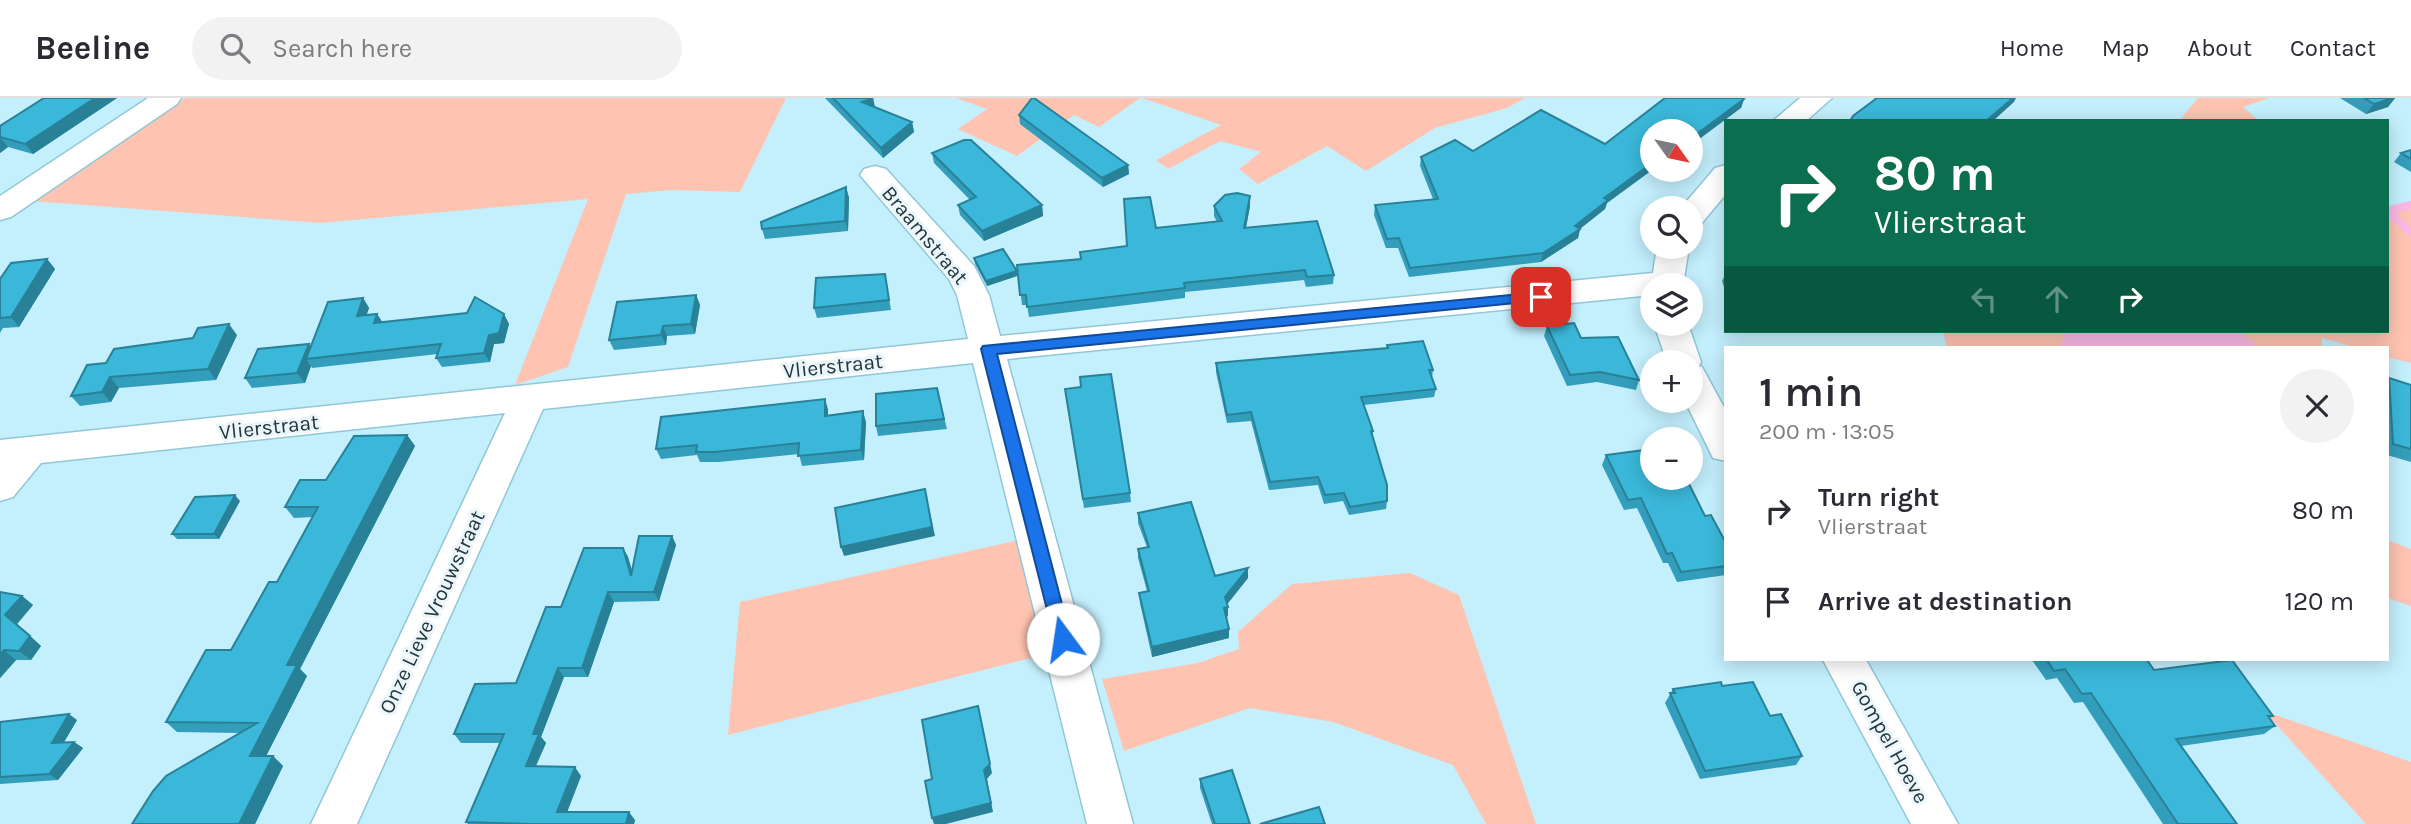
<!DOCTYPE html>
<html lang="en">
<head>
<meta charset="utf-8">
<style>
  body { margin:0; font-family:Karla,sans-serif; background:#f2f2f3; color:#2b2b33; height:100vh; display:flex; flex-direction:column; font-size:26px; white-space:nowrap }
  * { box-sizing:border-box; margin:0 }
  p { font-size:23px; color:#7c7c81 }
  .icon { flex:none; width:38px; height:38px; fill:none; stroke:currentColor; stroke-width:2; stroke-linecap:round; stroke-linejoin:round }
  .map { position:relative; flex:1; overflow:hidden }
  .drawer { position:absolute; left:1724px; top:248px; width:665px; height:315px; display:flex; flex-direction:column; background:#fff; border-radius:0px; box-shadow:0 4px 18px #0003 }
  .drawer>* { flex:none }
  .hud { position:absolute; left:1724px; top:21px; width:665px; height:214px; border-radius:0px; box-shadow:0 4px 18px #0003; background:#0b6e4f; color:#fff; overflow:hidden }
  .needle { width:46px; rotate:123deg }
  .fabs { position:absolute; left:1640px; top:21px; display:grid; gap:14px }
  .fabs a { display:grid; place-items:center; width:63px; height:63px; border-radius:50%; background:#fff; box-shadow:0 4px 18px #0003; font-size:35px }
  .pin { position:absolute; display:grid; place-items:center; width:60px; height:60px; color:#fff; margin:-30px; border-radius:14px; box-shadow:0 4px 10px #0006 }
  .me { position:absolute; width:77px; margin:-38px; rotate:346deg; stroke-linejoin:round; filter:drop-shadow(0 0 5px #0008) }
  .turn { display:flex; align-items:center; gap:24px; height:147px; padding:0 35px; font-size:32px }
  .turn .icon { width:91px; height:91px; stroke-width:2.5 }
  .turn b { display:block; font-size:49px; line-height:60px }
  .lanes { display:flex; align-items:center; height:66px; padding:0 35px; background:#0003; justify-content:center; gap:35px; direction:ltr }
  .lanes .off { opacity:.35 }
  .round { display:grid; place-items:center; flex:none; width:74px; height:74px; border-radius:37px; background:#f2f2f3 }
  .overview { display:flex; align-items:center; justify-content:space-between; height:119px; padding:0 35px }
  h1 { font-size:42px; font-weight:600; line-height:52px }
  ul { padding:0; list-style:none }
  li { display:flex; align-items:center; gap:21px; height:91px; padding:0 35px }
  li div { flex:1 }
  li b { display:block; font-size:26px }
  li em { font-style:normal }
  header { display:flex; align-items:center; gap:42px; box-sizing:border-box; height:98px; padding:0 35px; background:#fff; border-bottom:2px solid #e1e1e2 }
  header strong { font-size:33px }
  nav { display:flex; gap:38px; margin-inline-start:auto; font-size:24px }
  .search { width:490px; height:63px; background:#f2f2f3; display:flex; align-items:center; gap:18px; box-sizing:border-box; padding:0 24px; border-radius:38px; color:#7c7c81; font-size:26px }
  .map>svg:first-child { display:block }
  .green { fill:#fec4b1 }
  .water { fill:#f9b9e4 }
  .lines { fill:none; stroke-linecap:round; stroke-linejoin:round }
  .stream { stroke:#f9b9e4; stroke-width:8 }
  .street-casing { stroke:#91c7d7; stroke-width:3 }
  .street { fill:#fff; fill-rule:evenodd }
  .wall { fill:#339ebb }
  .shaded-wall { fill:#298198 }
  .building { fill:#3bb8d9; stroke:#298198; stroke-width:2 }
  .route { fill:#1a73e8; stroke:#114b97; stroke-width:2 }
  .labels { text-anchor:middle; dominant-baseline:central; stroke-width:6; stroke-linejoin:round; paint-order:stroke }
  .street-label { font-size:21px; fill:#21373e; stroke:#ecf6fa }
</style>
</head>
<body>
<header>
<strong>Beeline</strong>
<div class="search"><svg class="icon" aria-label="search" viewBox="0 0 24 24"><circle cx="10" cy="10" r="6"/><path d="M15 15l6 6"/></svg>Search here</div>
<nav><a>Home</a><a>Map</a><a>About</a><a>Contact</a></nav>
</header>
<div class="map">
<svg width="2411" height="726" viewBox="0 0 2411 726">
  <rect width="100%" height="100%" fill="#c4effd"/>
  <g class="green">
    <polygon points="185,0 786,0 740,94 671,92 626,96 568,269 515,287 588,101 320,125 32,103"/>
    <polygon points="956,0 1140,0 1099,29 1074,17 1017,58 958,31 987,11"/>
    <polygon points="1142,0 1525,0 1507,10 1435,30 1366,73 1327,48 1258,86 1239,71 1261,54 1220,43 1168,71 1156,62 1221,27"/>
    <polygon points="2198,0 2269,0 2243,9 2259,23 2179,23"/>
    <polygon points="2411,105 2411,265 2387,259 2387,250 2357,250 2322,240 2322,250 1947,250 1943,233 2387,233 2387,111"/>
    <polygon points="1019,442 1047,556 728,637 740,504"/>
    <polygon points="2387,442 2411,451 2411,508 2387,500"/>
    <polygon points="1410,475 1459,497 1536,726 1486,726 1453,667 1333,624 1250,610 1124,653 1102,581 1198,565 1239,551 1238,534 1292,486"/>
    <polygon points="2264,613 2411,664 2411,726 2366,726"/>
  </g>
  <polygon class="water" points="2065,233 2239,233 2259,250 2061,250"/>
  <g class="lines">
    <polyline class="stream" points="2411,107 2391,112 2389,115 2411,134"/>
    <defs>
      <g id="street">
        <polygon points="148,0 181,0 177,6 11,119 0,122 0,98"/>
        <polygon points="1800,0 1832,0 1806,23 1773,23"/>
        <polygon points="1726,67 1726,96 1701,126 1690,129 1690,110 1681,110 1715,70"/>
        <polygon points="875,68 886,71 974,168 989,197 1000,238 1653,175 1657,149 1689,149 1683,187 1652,187 1652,197 1007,261 1133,726 1087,726 973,265 543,311 357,726 311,726 505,315 41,365 13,399 0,403 0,342 968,241 957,197 949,181 860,77 864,71"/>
        <polygon points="1654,226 1688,226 1701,264 1699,268 1702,269 1726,313 1726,363 1713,360 1685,303 1690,303 1690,264 1667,264"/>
        <polygon points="1823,562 1866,562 1958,726 1911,726"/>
      </g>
    </defs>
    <use href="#street" class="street-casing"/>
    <use href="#street" class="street"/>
  </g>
  <g class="wall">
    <polygon points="44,0 117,0 33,56 8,49 0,55 0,28"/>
    <polygon points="825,0 873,0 875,9 912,24 914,34 883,60"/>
    <polygon points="2340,0 2395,0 2388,9 2366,16"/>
    <polygon points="1744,1 1741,10 1652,33 1652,72 1607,105 1605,111 1580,131 1578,140 1541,164 1409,179 1398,150 1386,150 1374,117 1375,107 1433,101 1420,68 1421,59 1473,53 1605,46"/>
    <polygon points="1019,17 1128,67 1129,76 1103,89 1020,26"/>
    <polygon points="2411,52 2411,74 2394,64 2401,55"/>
    <polygon points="932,55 1042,107 1043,118 984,143 960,117 958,107 970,102 934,65"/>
    <polygon points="846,89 849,100 848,133 765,141 762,131"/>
    <polygon points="1214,108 1250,108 1246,130 1334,177 1333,186 1306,189 1304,182 1185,194 1185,200 1029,219 1027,207 1022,207 1017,167 1080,161 1127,148 1156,130 1217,124 1214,118"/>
    <polygon points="974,160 1017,173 1017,178 987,188 975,166"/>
    <polygon points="47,161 55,171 19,229 3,230 0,235 0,181"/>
    <polygon points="1726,175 1726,195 1722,183"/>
    <polygon points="885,176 891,212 817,220 814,210"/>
    <polygon points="696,197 700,207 695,236 667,238 666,247 614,252 609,242"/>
    <polygon points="363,200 369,210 366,217 377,216 382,224 504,216 509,226 504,245 494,246 490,264 442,269 436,260 438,256 312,270 311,268 305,285 252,290 245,280 311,248"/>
    <polygon points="1547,228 1581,240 1639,282 1636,292 1597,284 1567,288 1544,238"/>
    <polygon points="237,237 216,282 119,290 111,304 80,308 71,298 106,265"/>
    <polygon points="1387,247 1433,272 1432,280 1436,291 1434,299 1364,307 1373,333 1373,339 1387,403 1386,411 1349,417 1343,403 1324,406 1318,387 1269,392 1251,323 1227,325 1216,274 1216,265 1386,251"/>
    <polygon points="2389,280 2411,287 2411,364 2387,357 2387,283"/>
    <polygon points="937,290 947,331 878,338 876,328"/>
    <polygon points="1066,300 1130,395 1131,404 1084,410"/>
    <polygon points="828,311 828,318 866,324 864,362 802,368 799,356 719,364 700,364 697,357 661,361 656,351"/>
    <polygon points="407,337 415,348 300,571 307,578 266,658 273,658 283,668 255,726 240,635 177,634 166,624 231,552 277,484 312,419 294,420 285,409 326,382"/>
    <polygon points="1606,357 1705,418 1726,445 1726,477 1677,484 1668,465 1663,465 1637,410 1624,412 1602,367"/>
    <polygon points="240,403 219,441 177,441 172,436"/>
    <polygon points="1138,415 1215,478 1248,470 1248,480 1227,506 1228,518 1226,519 1229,531 1229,540 1152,559 1140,505 1139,495 1147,493 1138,460 1138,451 1147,449 1138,425"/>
    <polygon points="672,438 676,447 659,503 614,504 588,579 564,579 541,639 546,645 536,668 581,678 567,714 635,722 634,726 468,726 466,724 500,645 461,645 454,636 516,585 561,509 623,450 628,459 632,473"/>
    <polygon points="0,494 22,498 33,507 17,526 41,548 31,562 16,562 0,580"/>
    <polygon points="2032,562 2147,562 2154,572 2273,618 2270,620 2275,628 2264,636 2181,648 2237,726 2163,726 2083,604 2074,605 2057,580 2046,582"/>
    <polygon points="1722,588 1770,618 1802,658 1796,667 1700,681 1665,605 1673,591"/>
    <polygon points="77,622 64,644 74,644 83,650 58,682 0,686 0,624"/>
    <polygon points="1200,681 1250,726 1212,726 1200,690"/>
  </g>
  <g class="shaded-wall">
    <polygon points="95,0 117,0 33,56 25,46"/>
    <polygon points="873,0 875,10 862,4"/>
    <polygon points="2013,0 2016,0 2014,4 1993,23 1986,23"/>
    <polygon points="2393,0 2395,0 2388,9 2366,16 2374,6"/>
    <polygon points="1744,1 1741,10 1690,48 1690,41"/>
    <polygon points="912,24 914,34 883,60 881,50"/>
    <polygon points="0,39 8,49 0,55"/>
    <polygon points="1652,65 1652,72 1607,105 1605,111 1577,133 1580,131 1578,140 1541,164 1543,155 1575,128 1604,100"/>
    <polygon points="1128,67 1129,76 1103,89 1102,80"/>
    <polygon points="846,89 849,100 848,133 845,123"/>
    <polygon points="1250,98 1250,108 1244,140 1244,130"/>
    <polygon points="1042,107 1043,118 984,143 982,133"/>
    <polygon points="47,161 55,171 19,229 11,219"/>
    <polygon points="1017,173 1017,178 987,188 986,183"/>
    <polygon points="696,197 700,207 695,236 691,226"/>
    <polygon points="363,200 369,210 363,228 357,218"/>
    <polygon points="377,216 383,225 374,225"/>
    <polygon points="504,216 509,226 504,245 494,246 490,264 484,255 489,237"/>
    <polygon points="229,226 237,237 216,282 208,271"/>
    <polygon points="663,228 667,238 666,247 661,237"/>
    <polygon points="309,246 316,256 306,261 311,268 305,285 297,275"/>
    <polygon points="110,279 119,290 111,304 102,294"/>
    <polygon points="825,301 828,311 828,328 825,318"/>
    <polygon points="863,313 866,324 864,362 861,352"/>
    <polygon points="407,337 415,348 300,571 307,578 261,668 250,658 287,567"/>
    <polygon points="925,391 935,438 844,458 841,449"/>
    <polygon points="235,397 240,403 219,441 214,436"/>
    <polygon points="672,438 676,447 659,503 654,494"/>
    <polygon points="623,450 628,459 636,487 631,478"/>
    <polygon points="1248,470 1248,480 1225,509 1225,499"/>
    <polygon points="608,494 614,504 588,579 582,570"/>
    <polygon points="22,498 33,507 17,526 41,548 31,562 19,553 5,517"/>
    <polygon points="1228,509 1228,518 1224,520 1224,510"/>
    <polygon points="1229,531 1229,540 1152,559 1152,549"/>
    <polygon points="4,552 16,562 0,580 0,557"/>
    <polygon points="558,570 564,579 541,639 546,645 532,676 526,668 533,636"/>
    <polygon points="69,616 77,622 60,651 52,645"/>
    <polygon points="980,617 992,675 987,681 993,714 946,726 934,726 932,720"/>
    <polygon points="74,644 83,650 58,682 49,676"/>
    <polygon points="273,658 283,668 255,726 239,726"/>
    <polygon points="575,669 581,678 564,722 557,714"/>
    <polygon points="629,714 635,722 634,726 626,726"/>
  </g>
  <g class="building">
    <polygon points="44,0 95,0 25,46 0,39 0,28"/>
    <polygon points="833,0 873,0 862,4 912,24 881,50"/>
    <polygon points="1032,0 1034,0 1128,67 1102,80 1019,17"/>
    <polygon points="1665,0 1742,0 1744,1 1690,41 1690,33 1652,33 1652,65 1604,100 1608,102 1575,128 1580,131 1543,155 1410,170 1399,140 1387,141 1375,107 1438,101 1421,59 1455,42 1473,53 1541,12 1605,46"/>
    <polygon points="1877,0 2013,0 1986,23 1850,23 1853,18"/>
    <polygon points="2364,0 2393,0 2374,6"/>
    <polygon points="964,42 971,42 1042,107 982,133 958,107 976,99 932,55"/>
    <polygon points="2411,52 2411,61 2401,55"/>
    <polygon points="846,89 845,123 762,131 761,124"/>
    <polygon points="1237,95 1250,98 1244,130 1317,123 1334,177 1307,179 1305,172 1184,185 1185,190 1027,209 1026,197 1020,197 1017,167 1081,161 1080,154 1127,148 1124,101 1150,99 1156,130 1222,123 1214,108 1225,97"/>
    <polygon points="1003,151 1017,173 986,183 974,160"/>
    <polygon points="47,161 11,219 0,220 0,181 11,165"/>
    <polygon points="885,176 889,202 814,210 816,180"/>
    <polygon points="696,197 691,226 663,228 661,237 609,242 617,204"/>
    <polygon points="475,199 504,216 499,235 489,237 484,255 436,260 441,246 306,261 328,204 363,200 357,218 377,216 374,225 467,215"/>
    <polygon points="1574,225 1581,240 1618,239 1639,282 1600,274 1570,277 1547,228"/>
    <polygon points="229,226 208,271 110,279 102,294 71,298 87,267 106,265 114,251 193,240 198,230"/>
    <polygon points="1423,243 1433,272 1429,272 1436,291 1361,299 1373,333 1371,333 1387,387 1387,403 1350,409 1344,395 1325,397 1318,379 1270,384 1251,314 1227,317 1216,265 1388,250 1387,247"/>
    <polygon points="309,246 297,275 245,280 258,251"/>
    <polygon points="1111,276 1130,395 1083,401 1065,291 1081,289 1080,279"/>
    <polygon points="2389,280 2411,287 2411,351 2393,346"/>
    <polygon points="937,290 944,321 876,328 876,296"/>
    <polygon points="825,301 825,318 863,313 861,352 798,358 799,345 715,354 696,354 697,347 656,351 661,319"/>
    <polygon points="407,337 287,567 297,567 250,658 273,658 239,726 132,726 153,693 166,678 257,625 166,624 206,552 231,552 269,484 277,484 318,409 285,409 300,382 326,382 354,338"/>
    <polygon points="1652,351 1652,380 1686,380 1705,418 1711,417 1726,445 1726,468 1681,474 1672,455 1667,456 1641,400 1628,402 1606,357"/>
    <polygon points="925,391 932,429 841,449 835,410"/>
    <polygon points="235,397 214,436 172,436 195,399"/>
    <polygon points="1191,404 1215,478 1248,470 1225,499 1228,509 1224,510 1229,531 1152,549 1139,495 1149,493 1138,451 1149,449 1138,415"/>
    <polygon points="639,438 672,438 654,494 608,494 582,570 558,570 533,636 539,636 526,668 575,669 557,714 629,714 626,726 529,726 466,724 504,636 454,636 475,586 516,585 546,509 561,509 584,450 623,450 631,478"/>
    <polygon points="0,494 22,498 5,517 30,538 19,553 4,552 0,557"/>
    <polygon points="2047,562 2147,562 2154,572 2232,562 2273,618 2268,618 2275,628 2176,641 2237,726 2178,726 2091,595 2082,596 2065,571 2054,573"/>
    <polygon points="1721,584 1722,588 1753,584 1770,618 1781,616 1802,658 1705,673 1670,595 1675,595 1673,591"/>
    <polygon points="978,608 990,666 984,672 991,705 932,720 925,683 932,681 922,622"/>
    <polygon points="69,616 52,645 74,644 49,676 0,679 0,624"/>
    <polygon points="1232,672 1250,726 1215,726 1200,681"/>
    <polygon points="1319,709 1325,726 1260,726"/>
  </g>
  <polygon class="route" points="1541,194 1546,195 1546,202 997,256 1071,541 1069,547 1063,549 1056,547 981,251 983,248"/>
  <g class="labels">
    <g class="street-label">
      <text transform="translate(925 137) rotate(50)">Braamstraat</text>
      <text transform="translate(833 268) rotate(-6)">Vlierstraat</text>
      <text transform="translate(269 329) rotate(-6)">Vlierstraat</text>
      <text transform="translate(432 514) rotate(-65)">Onze Lieve Vrouwstraat</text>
      <text transform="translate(1890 644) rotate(61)">Gompel Hoeve</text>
    </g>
  </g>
</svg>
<div class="fabs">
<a><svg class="needle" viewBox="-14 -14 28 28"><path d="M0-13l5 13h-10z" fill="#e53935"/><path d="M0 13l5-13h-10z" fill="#7c7c81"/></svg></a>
<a><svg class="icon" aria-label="search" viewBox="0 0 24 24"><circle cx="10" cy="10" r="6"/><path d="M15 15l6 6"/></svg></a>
<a><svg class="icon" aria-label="layers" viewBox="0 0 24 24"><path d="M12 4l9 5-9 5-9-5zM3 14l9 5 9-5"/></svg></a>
<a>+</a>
<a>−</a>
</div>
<div class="pin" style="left:1541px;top:199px;background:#d93025"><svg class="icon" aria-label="arrive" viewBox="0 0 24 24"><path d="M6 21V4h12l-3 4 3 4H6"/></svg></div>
<svg class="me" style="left:1063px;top:541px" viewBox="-20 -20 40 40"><circle r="19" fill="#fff"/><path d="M0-13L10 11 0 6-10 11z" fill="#1a73e8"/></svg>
<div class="hud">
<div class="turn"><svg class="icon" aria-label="right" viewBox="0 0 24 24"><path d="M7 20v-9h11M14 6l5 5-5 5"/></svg><div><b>80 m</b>Vlierstraat</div></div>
<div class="lanes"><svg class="icon off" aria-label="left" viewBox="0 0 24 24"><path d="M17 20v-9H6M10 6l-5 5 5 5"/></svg><svg class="icon off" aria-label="ahead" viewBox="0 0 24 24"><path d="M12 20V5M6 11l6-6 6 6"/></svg><svg class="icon" aria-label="right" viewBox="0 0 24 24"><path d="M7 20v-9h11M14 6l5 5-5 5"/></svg></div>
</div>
<section class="drawer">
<div class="overview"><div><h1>1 min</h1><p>200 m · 13:05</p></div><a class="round"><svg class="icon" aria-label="close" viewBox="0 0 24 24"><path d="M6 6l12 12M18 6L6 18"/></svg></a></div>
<ul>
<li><svg class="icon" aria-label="right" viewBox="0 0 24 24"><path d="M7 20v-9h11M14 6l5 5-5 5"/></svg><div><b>Turn right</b><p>Vlierstraat</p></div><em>80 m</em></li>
<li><svg class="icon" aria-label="arrive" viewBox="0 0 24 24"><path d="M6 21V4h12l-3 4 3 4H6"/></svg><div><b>Arrive at destination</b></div><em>120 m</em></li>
</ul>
</section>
</div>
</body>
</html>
